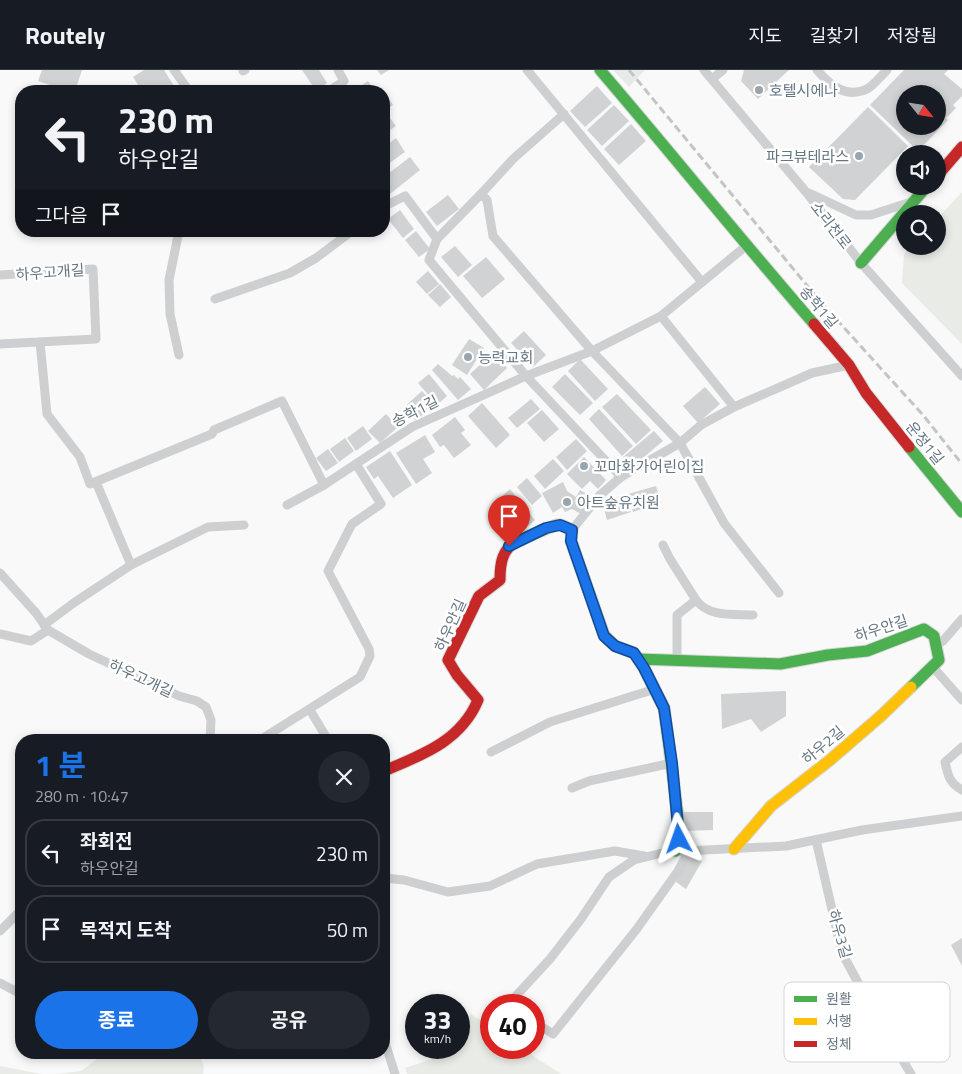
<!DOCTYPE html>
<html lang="ko">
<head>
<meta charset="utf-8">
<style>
  body { margin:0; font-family:"Titillium Web","Noto Sans KR",sans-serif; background:#242831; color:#f1f3f6; height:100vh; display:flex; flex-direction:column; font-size:19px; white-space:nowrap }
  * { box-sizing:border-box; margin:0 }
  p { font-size:16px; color:#9ea1a6 }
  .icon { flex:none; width:28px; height:28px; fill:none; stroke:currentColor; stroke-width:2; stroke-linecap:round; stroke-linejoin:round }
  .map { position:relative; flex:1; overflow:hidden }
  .side { position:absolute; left:15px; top:664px; width:375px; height:325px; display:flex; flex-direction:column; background:#171b24; border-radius:20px; box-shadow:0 2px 8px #0003 }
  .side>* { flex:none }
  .hud { position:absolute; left:15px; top:15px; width:375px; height:152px; border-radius:20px; box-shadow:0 2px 8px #0003; background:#171b24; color:#f1f3f6; overflow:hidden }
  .needle { width:32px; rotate:120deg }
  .controls { position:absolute; left:896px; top:15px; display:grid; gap:10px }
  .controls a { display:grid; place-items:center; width:50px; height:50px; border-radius:50%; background:#171b24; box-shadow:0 2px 8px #0003; font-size:25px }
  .speed { position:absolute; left:405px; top:924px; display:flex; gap:10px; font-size:25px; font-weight:700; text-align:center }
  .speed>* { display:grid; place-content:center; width:65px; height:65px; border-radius:50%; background:#171b24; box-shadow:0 2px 8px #0003; line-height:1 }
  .speed small { font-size:12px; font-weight:400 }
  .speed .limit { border:8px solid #d22; background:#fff; color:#111 }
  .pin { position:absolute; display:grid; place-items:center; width:42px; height:42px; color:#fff; margin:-51px -21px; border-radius:50% 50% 50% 0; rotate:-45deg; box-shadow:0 0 5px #0007 }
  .pin .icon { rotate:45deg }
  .me { position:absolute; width:55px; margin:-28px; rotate:356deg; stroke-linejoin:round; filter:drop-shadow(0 0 4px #0008) }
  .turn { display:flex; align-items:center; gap:18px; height:105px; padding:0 20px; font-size:22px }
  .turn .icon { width:65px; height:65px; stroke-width:2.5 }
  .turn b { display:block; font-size:35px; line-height:42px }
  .then { display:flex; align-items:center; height:48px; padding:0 20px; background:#0003; gap:10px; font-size:19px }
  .round { display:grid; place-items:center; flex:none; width:52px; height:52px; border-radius:26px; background:#242831 }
  .overview { display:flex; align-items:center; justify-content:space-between; height:85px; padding:0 20px }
  h1 { font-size:30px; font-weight:700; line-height:38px; color:#1a73e8 }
  .primary-button { display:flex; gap:10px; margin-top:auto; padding:10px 20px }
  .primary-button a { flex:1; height:58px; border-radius:30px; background:#1a73e8; color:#fff; font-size:20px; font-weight:700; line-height:58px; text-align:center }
  .primary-button a+a { background:#242831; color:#f1f3f6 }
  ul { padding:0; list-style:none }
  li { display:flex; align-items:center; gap:15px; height:68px; margin:0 10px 8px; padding:0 10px; border:2px solid #363941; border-radius:20px }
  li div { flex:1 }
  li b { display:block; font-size:19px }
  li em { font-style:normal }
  header { display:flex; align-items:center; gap:30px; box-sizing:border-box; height:70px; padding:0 25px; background:#171b24; border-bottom:1px solid #363941 }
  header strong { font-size:24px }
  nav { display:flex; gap:28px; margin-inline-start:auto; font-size:18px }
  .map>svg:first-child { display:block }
  .built { fill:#e8e9e9 }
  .green { fill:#e8ebe6 }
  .building { fill:#d0d2d3; fill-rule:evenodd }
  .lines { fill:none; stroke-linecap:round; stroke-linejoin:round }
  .fast-casing { stroke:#d5d6d7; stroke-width:13 }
  .slow-casing { stroke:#d5d6d7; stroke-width:13 }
  .jam-casing { stroke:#d5d6d7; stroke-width:13 }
  .street { stroke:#cecfd0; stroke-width:9 }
  .fast { stroke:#4caf50; stroke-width:11 }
  .slow { stroke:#ffc107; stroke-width:11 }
  .jam { stroke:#c62828; stroke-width:11 }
  .rail { stroke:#c3c5c6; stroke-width:3; stroke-dasharray:8 4; stroke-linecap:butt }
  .route-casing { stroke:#114b97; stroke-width:12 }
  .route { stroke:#1a73e8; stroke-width:9 }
  .poi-dot { fill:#99a4ac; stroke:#fff; stroke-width:2 }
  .labels { text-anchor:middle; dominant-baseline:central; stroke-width:5; stroke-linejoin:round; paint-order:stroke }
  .poi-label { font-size:15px; fill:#657683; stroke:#fff; text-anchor:start }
  .street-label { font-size:15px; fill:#657683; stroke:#fff }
  .key { fill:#fff; stroke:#d1d6da; stroke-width:1 }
  .key-label { font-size:14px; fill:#657683 }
</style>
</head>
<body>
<header>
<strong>Routely</strong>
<nav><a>지도</a><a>길찾기</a><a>저장됨</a></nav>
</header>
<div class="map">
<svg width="962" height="1004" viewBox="0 0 962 1004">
  <rect width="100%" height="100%" fill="#f9f9f9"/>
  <polygon class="built" points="613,0 645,0 629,17"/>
  <g class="green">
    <polygon points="962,122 962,274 902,213 904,184 911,176 938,176 938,148"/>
    <polygon points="471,944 491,957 491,978 521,978 561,1004 407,1004 405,998 441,986 448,978 459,978 459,962"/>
    <polygon points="99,983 199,983 204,997 203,1004 57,1004 81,1001 98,988"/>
    <polygon points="0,996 41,1004 0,1004"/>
  </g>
  <g class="building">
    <polygon points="42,0 82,0 75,21 68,21 38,11"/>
    <polygon points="144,0 164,0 177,21 142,21 133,7"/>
    <polygon points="302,0 319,0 327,13 316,21"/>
    <polygon points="377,0 389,0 381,5"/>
    <polygon points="744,0 789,0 758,29 741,11"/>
    <path d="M 904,0 L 948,0 L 944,4 L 962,19 L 962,26 L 953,35 L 956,38 L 946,48 L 948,50 L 918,81 L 870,35 ZM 905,24 L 938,24 L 938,56 L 905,56 Z"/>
    <polygon points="368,11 375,21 358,21 356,19"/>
    <polygon points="597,16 612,33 585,57 570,41"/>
    <polygon points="384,22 393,35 384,41"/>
    <polygon points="614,35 629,51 602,76 587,60"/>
    <polygon points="868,37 908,76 855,130 843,129 809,97"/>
    <polygon points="387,44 396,56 384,64 384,46"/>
    <polygon points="631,54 646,71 619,95 604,79"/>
    <polygon points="396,68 405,82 384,97 384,77"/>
    <polygon points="410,87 420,100 390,124 384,116 384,107"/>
    <polygon points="448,125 459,139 437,156 426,142"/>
    <polygon points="400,140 414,159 403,168 388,149"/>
    <polygon points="416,161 430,179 419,187 405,170"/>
    <polygon points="455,176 472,195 458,207 441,187"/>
    <polygon points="486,187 505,209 482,228 463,206"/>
    <polygon points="428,201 439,214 427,224 416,212"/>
    <polygon points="440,214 451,227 440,237 428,225"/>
    <polygon points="524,261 546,285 533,297 511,273"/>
    <polygon points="469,269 484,278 467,305 452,295"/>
    <polygon points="493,283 507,298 484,320 470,304"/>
    <polygon points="580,289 608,319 595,331 568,301"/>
    <polygon points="438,294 452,306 454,305 458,309 460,307 471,319 458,330 432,300"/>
    <polygon points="429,304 447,326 437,335 418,313"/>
    <polygon points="565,304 593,333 580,345 552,317"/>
    <polygon points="705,317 720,334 698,353 683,336"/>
    <polygon points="422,321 434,334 416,351 403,338"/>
    <polygon points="617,324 651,360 636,374 602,337"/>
    <polygon points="531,329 540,339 517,358 508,348"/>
    <polygon points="482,333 510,365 496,378 468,346"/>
    <polygon points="599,339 633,376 622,386 589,349"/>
    <polygon points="542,340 559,359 544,372 527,353"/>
    <polygon points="386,344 398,357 380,373 368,361"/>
    <polygon points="455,347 465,360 461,363 471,375 454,388 444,375 440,377 432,365"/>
    <polygon points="363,356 372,369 356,381 347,368"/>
    <polygon points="654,361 663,371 632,397 623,387"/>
    <polygon points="425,365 435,382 423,389 432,403 416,414 396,383"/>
    <polygon points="345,368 354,381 339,392 330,379"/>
    <polygon points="576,369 587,381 567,400 556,387"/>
    <polygon points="328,379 338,393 326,401 316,388"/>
    <polygon points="390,381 412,415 393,428 378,406 374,409 366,397"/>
    <polygon points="584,387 606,410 598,419 590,411 582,419 567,404"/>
    <polygon points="553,389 564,401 545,419 534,406"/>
    <polygon points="527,408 542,426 532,435 517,417"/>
    <polygon points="563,412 567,421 576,427 580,420 591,426 581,444 572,439 565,442 562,437 553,443 542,423"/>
    <polygon points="656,416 661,433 633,442 628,424"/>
    <polygon points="510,419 535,450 519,464 502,443 502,426"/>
    <polygon points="626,424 631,442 607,450 602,432"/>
    <polygon points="786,621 786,646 761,662 751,649 722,659 721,624"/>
    <polygon points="683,742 713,742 713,760 684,761"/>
    <polygon points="692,785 702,791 686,819 676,812"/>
    <polygon points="962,868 962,896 951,875"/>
  </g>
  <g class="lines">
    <defs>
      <g id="fast">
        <path d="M 600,0 C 672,84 741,170 814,254"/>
        <polyline points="861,193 927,116"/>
        <polyline points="909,377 962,442"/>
        <polyline points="638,589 780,594 828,585 867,581 924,559 934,566 939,590 911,617"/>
        <polyline points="666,653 678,747 679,769 675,781"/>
      </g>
      <g id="slow">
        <polyline points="518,470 556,455 561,455 572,460 571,471 604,565 615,576 634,583 644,598 664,638 666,653"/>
        <polyline points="734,779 771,736 830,690 882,645 911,617"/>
      </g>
      <g id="jam">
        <polyline points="938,105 962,77"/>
        <polyline points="814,254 849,295 866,323 909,377"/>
        <path d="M 384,701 C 422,685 461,671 478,630 L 457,605 L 448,590 L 479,526 L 500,510 C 500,493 502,479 518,470"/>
      </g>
    </defs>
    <use href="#fast" class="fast-casing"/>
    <use href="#slow" class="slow-casing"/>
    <use href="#jam" class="jam-casing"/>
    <g class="street">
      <polyline points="174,0 189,21"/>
      <polyline points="527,0 702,212"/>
      <polyline points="704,0 806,122 861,193 962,306"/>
      <path d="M 817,0 C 830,15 846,29 867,19 C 874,15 881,6 887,0"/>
      <polyline points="243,1 245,0"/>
      <polyline points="712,9 723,0"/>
      <polyline points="329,21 344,11 338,0"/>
      <polyline points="809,123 856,145 871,145 914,131"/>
      <polyline points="481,124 487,130 493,166 592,281 680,373 724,453 779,523"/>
      <polyline points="384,131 387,135 405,126 437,169 429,190 526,306 621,407"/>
      <polyline points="437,169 481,124 513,89 564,44"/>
      <polyline points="0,205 93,199 96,269 0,274"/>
      <polyline points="215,229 290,203 316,188 352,161"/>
      <polyline points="661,246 734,337"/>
      <polyline points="40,272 47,344 80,387 90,414 212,364 214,360 282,331 324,415 287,435"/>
      <polyline points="179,285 170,244 169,210 179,161"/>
      <polyline points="324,415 412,357 526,306 592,281 661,246 746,176"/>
      <polyline points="572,460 599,426 621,407 680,373 701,355 734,337 812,303 849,295"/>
      <polyline points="663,475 670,489 696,530 677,545 677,590"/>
      <polyline points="131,495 208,457 244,455"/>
      <polyline points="0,503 36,543 48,560 89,584 179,626 197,631 206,637 211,650 210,670"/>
      <path d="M 696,530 C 708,547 733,544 753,545"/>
      <polyline points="44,555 75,532 131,495 96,412"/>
      <polyline points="0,564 31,571 48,560"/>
      <polyline points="936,575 943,571 962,549"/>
      <polyline points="932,596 962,630"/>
      <polyline points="310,640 328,670"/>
      <polyline points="260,670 360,607 370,586 369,579 328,501 352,454 381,434 356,394"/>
      <path d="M 962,677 L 945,692 C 948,705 949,713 962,720"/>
      <polyline points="491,682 550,652 655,619"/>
      <polyline points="572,718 589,711 672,693"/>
      <polyline points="816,770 842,883 875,944 911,1004"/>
      <polyline points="384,808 404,810 448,822 490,816 537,794 615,781 644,786"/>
      <polyline points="0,861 21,840"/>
      <polyline points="0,913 21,924"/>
      <polyline points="518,935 514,928 550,889 581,849 609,807 634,790 666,782 786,776 862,760 962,746"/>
      <polyline points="534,952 553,964 636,860 678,801 689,781"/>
      <polyline points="384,969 395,1004"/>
    </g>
    <use href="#fast" class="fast"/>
    <use href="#slow" class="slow"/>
    <use href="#jam" class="jam"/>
    <polyline class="rail" points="629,0 819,230 923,345 962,394"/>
  </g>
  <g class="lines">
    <defs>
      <polyline id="route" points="509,476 546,458 560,455 572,460 571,471 604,566 615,576 634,583 644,598 664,638 672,693 679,769"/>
    </defs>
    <use href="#route" class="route-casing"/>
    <use href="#route" class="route"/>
  </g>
  <g class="poi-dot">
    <circle cx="759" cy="20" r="5"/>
    <circle cx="859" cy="86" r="5"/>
    <circle cx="468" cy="287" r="5"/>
    <circle cx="584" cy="396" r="5"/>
    <circle cx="567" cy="432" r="5"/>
  </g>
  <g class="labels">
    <g class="poi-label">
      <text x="769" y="20">호텔시에나</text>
      <text x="849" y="86" text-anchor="end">파크뷰테라스</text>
      <text x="478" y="287">능력교회</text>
      <text x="594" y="396">꼬마화가어린이집</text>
      <text x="577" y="432">아트숲유치원</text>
    </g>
    <g class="street-label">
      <text transform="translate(831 155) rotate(52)">소리천로</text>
      <text transform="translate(50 202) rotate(-4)">하우고개길</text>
      <text transform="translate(819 237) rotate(50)">송학1길</text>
      <text transform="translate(415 341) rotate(-27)">송학1길</text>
      <text transform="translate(925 373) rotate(51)">운정1길</text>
      <text transform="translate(450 555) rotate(-66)">하우안길</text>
      <text transform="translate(881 558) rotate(-18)">하우안길</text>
      <text transform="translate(141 608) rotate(25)">하우고개길</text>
      <text transform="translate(823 675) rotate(-40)">하우2길</text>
      <text transform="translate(840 864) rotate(74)">하우3길</text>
    </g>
  </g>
  <rect x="784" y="912" width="166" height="80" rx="8" class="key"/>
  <rect x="794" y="926" width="23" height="6" fill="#4caf50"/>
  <rect x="794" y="948" width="23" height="7" fill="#ffc107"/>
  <rect x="794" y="971" width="23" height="6" fill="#c62828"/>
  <g class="key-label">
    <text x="826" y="934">원활</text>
    <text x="826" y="956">서행</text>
    <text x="826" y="979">정체</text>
  </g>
</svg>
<div class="controls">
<a><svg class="needle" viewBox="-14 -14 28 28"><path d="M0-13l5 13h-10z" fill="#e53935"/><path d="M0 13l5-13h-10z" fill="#9ea1a6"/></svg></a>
<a><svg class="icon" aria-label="sound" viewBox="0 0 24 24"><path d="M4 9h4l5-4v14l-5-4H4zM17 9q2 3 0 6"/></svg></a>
<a><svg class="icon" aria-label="search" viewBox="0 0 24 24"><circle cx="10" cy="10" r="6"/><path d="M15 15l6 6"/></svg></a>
</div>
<div class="speed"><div>33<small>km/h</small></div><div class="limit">40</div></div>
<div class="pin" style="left:509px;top:476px;background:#d93025"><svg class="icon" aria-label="arrive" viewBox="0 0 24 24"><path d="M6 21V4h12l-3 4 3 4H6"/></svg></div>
<svg class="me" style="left:679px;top:769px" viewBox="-20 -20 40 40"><path d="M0-17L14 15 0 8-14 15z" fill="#1a73e8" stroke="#fff" stroke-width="4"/></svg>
<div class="hud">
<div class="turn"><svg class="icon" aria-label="left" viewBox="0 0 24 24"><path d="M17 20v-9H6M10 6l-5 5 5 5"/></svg><div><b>230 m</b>하우안길</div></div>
<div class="then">그다음<svg class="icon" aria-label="arrive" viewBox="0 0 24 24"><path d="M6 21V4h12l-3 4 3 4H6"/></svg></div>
</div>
<section class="side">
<div class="overview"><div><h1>1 분</h1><p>280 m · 10:47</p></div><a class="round"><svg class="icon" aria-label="close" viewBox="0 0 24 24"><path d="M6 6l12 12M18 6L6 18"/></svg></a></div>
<ul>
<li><svg class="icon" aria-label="left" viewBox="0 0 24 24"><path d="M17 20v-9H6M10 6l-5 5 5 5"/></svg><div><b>좌회전</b><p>하우안길</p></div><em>230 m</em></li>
<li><svg class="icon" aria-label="arrive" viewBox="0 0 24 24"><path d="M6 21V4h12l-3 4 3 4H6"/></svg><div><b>목적지 도착</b></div><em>50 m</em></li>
</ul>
<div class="primary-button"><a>종료</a><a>공유</a></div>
</section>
</div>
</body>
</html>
